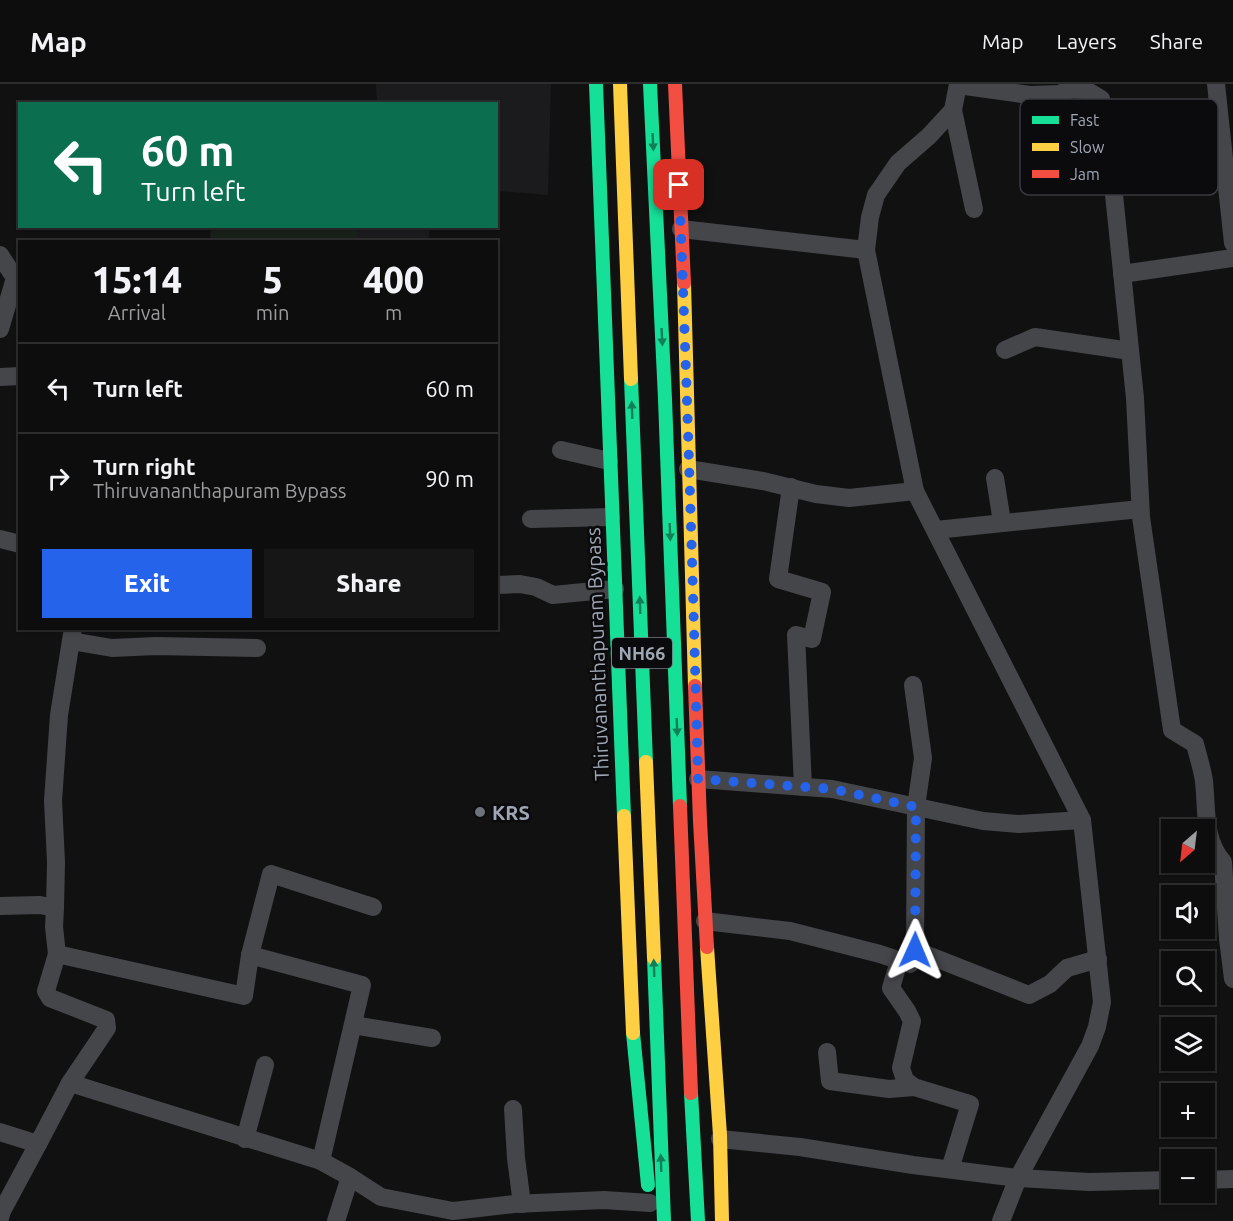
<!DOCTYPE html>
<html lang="en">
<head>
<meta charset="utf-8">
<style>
  body { margin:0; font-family:Ubuntu,sans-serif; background:#161616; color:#f1f3f6; height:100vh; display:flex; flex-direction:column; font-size:22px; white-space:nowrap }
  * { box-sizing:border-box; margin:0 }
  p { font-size:20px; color:#9a9c9d }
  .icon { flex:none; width:33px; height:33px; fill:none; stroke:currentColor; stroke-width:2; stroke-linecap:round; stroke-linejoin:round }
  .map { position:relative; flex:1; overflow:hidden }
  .panel { position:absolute; left:18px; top:156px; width:480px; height:390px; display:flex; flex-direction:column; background:#0d0d0d; border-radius:0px; box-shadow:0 2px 4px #0004,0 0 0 2px #2d2d2e }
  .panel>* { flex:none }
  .hud { position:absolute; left:18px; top:18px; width:480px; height:126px; border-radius:0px; box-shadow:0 2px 4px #0004,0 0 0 2px #2d2d2e; background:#0b6e4f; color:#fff; overflow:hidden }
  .needle { width:39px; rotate:208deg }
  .fabs { position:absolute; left:1161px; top:735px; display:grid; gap:12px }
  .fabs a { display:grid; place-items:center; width:54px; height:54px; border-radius:0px; background:#0d0d0d; box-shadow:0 2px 4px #0004,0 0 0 2px #2d2d2e; font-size:30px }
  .pin { position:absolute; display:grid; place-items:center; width:51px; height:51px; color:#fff; margin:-26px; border-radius:12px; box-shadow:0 3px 9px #0006 }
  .me { position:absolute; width:66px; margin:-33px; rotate:1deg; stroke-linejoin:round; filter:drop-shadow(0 0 4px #0008) }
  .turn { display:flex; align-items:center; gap:21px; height:126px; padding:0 24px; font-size:27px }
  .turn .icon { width:78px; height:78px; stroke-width:2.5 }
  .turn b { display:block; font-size:42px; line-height:51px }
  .eta { display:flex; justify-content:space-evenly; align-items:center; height:102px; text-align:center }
  .eta b { font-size:36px; font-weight:800; line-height:42px }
  .action { display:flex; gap:12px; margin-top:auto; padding:12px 24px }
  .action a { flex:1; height:69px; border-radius:0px; background:#2563eb; color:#fff; font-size:24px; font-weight:800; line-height:69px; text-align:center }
  .action a+a { background:#161616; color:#f1f3f6 }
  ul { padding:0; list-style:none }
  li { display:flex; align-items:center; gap:18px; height:90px; padding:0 24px; border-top:2px solid #2d2d2e }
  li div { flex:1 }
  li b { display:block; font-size:22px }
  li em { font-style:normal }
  header { display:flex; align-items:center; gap:36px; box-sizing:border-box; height:84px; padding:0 30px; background:#0d0d0d; border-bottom:2px solid #2d2d2e }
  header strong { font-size:28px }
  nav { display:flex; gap:33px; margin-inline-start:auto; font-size:21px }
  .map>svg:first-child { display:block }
  .built { fill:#1b1b1d }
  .green { fill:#19201a }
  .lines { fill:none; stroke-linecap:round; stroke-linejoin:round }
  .street { stroke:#45464a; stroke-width:18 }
  .fast { stroke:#16e098; stroke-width:14 }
  .slow { stroke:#ffcf43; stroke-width:14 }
  .jam { stroke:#f24e42; stroke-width:14 }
  .oneway { fill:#118059 }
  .route { stroke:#2563eb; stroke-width:10; stroke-dasharray:0 18 }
  .poi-dot { fill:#6e727b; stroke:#0b0b0d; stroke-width:2 }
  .labels { text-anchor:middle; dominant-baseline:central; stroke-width:5; stroke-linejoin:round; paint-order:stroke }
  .shield { fill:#0b0b0d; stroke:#737882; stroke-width:1.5 }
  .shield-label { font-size:18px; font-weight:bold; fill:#a0a7b4 }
  .street-label { font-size:20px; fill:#a0a7b4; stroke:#0b0b0d }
  .poi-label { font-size:20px; font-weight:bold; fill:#a0a7b4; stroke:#0b0b0d; text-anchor:start }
  .key { fill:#0b0b0d; stroke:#383a3f; stroke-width:1.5 }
  .key-label { font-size:16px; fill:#a0a7b4 }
</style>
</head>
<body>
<header>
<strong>Map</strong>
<nav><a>Map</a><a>Layers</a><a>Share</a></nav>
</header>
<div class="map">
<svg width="1233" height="1137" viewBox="0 0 1233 1137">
  <rect width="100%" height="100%" fill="#111"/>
  <g class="built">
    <polygon points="376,0 551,0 548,111 497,107 496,20 377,19"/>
    <polygon points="212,143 430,143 428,158 212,157"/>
  </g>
  <polygon class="green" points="211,143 357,143 357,157 210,157"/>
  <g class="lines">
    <g class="street">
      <polyline points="958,0 953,26 929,52 898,79 876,111 870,133 866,166 915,407 1082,736 1102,918 1097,943 1090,962 1018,1094 1001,1137"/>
      <polyline points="1216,0 1233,159"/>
      <path d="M 958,1 L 1030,11 L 1059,10 L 1071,5 L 1086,6 L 1101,15 L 1106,33 L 1135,314 L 1141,433 L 1172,646 L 1195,660 C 1198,672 1202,684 1204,697 C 1207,725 1203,755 1223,778 L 1228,855 L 1233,895"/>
      <polyline points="953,26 974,125"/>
      <polyline points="681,145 866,166"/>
      <polyline points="0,171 15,194 0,245"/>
      <polyline points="1122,190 1233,174"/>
      <polyline points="1005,266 1035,253 1130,267"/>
      <polyline points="0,293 20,292"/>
      <polyline points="561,366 609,377"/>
      <polyline points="688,385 763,397 816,410 849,414 915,407"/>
      <polyline points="995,394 1002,438"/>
      <polyline points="791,403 778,495 822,508 812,555 796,551 803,703"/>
      <polyline points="531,435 611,433"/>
      <polyline points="936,446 1140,425"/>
      <polyline points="0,455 20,460"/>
      <polyline points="496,501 520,500 536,503 553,511 615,505"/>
      <polyline points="71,557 112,564 156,562 257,564"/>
      <polyline points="913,601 923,674 916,723 915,866"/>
      <polyline points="698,695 832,705 983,737 1019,740 1082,736"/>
      <polyline points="0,822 40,821 55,824 56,778 53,717 59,631 73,544"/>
      <polyline points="55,824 54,843 57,870 244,912 250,871 271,790 373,823"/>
      <polyline points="705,837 790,847 880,870 910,880 915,866 1029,911 1050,900 1067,884 1098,875"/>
      <polyline points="250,871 362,901 321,1077"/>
      <polyline points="899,877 891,904 907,927 912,937 901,984 905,996 914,1003 970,1020 950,1085"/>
      <polyline points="353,941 432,954"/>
      <polyline points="827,968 830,997 889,1005 914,1003"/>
      <polyline points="70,999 321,1077 350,1093"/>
      <polyline points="513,1025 516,1074 522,1120"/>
      <polyline points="0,1048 38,1060 2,1127 0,1134"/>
      <polyline points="245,1055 265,981"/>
      <polyline points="720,1055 800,1063 913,1081 1018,1094 1089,1098 1172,1096"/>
      <polyline points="38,1060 70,999 107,944 106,936 50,914 46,907 57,870"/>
      <polyline points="1204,1096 1233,1095"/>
      <polyline points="336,1137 350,1093 381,1113 453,1127 514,1120 604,1116 650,1119"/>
    </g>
    <g class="fast">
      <polyline points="596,0 624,732"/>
      <polyline points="650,0 665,315 680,722"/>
      <polyline points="631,295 646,678"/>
      <polyline points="654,874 664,1137"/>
      <polyline points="633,949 648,1101"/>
      <polyline points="691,1009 698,1137"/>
    </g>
    <g class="slow">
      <polyline points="620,0 631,295"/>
      <polyline points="684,199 695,602"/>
      <polyline points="646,678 654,874"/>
      <polyline points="624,732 633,949"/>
      <polyline points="707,863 720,1051 722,1137"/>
    </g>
    <g class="jam">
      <polyline points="675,0 684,199"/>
      <polyline points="695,602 700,737 707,863"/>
      <polyline points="680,722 691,1009"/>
    </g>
  </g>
  <defs><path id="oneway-solid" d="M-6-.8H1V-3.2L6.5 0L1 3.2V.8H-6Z" transform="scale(1.5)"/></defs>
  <g class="oneway">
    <use href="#oneway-solid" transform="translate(653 58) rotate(87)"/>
    <use href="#oneway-solid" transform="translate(662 253) rotate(87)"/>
    <use href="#oneway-solid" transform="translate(632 326) rotate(-92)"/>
    <use href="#oneway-solid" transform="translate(670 448) rotate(88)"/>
    <use href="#oneway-solid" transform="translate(640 521) rotate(-92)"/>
    <use href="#oneway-solid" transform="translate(677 643) rotate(88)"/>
    <use href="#oneway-solid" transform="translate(654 884) rotate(-92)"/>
    <use href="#oneway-solid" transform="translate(661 1079) rotate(-92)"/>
  </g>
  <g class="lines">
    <path class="route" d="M 679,101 C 687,299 693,497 698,695 L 832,705 L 916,723 L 915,866"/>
  </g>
  <circle class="poi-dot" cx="480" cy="728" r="6"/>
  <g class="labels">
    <rect class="shield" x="612" y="554" width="60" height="30" rx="4.5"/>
    <g class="shield-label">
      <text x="642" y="569">NH66</text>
    </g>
    <g class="street-label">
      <text transform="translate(597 570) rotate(-92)">Thiruvananthapuram Bypass</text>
    </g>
    <g class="poi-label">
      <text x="492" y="728">KRS</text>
    </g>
  </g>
  <rect x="1020" y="15" width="198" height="96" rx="9" class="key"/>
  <rect x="1032" y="32" width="27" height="8" fill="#16e098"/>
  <rect x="1032" y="59" width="27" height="8" fill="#ffcf43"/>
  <rect x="1032" y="86" width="27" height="8" fill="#f24e42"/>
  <g class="key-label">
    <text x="1070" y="42">Fast</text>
    <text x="1070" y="69">Slow</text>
    <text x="1070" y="96">Jam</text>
  </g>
</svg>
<div class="fabs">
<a><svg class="needle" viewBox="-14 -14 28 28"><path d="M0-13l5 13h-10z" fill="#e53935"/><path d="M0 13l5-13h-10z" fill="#9a9c9d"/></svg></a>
<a><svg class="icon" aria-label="sound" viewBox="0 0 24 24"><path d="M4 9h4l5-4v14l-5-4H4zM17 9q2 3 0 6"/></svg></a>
<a><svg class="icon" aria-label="search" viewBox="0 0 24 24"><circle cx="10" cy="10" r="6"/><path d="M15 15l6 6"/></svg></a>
<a><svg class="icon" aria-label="layers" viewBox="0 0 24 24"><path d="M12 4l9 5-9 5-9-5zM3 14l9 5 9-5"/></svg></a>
<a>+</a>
<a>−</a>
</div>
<div class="pin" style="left:679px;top:101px;background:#d93025"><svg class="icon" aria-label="arrive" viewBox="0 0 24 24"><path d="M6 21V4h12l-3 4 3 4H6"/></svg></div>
<svg class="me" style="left:915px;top:866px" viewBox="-20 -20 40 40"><path d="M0-17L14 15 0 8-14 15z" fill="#2563eb" stroke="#fff" stroke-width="4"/></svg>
<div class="hud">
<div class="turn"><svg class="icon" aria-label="left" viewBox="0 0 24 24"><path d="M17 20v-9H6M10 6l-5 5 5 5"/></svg><div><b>60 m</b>Turn left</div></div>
</div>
<section class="panel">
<div class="eta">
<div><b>15:14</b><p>Arrival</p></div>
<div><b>5</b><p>min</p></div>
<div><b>400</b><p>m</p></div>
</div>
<ul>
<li><svg class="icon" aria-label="left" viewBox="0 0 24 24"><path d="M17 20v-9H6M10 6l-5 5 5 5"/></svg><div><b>Turn left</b></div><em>60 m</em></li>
<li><svg class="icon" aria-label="right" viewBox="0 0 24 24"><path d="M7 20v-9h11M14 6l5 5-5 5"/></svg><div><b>Turn right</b><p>Thiruvananthapuram Bypass</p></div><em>90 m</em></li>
</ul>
<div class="action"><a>Exit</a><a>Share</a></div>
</section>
</div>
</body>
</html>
